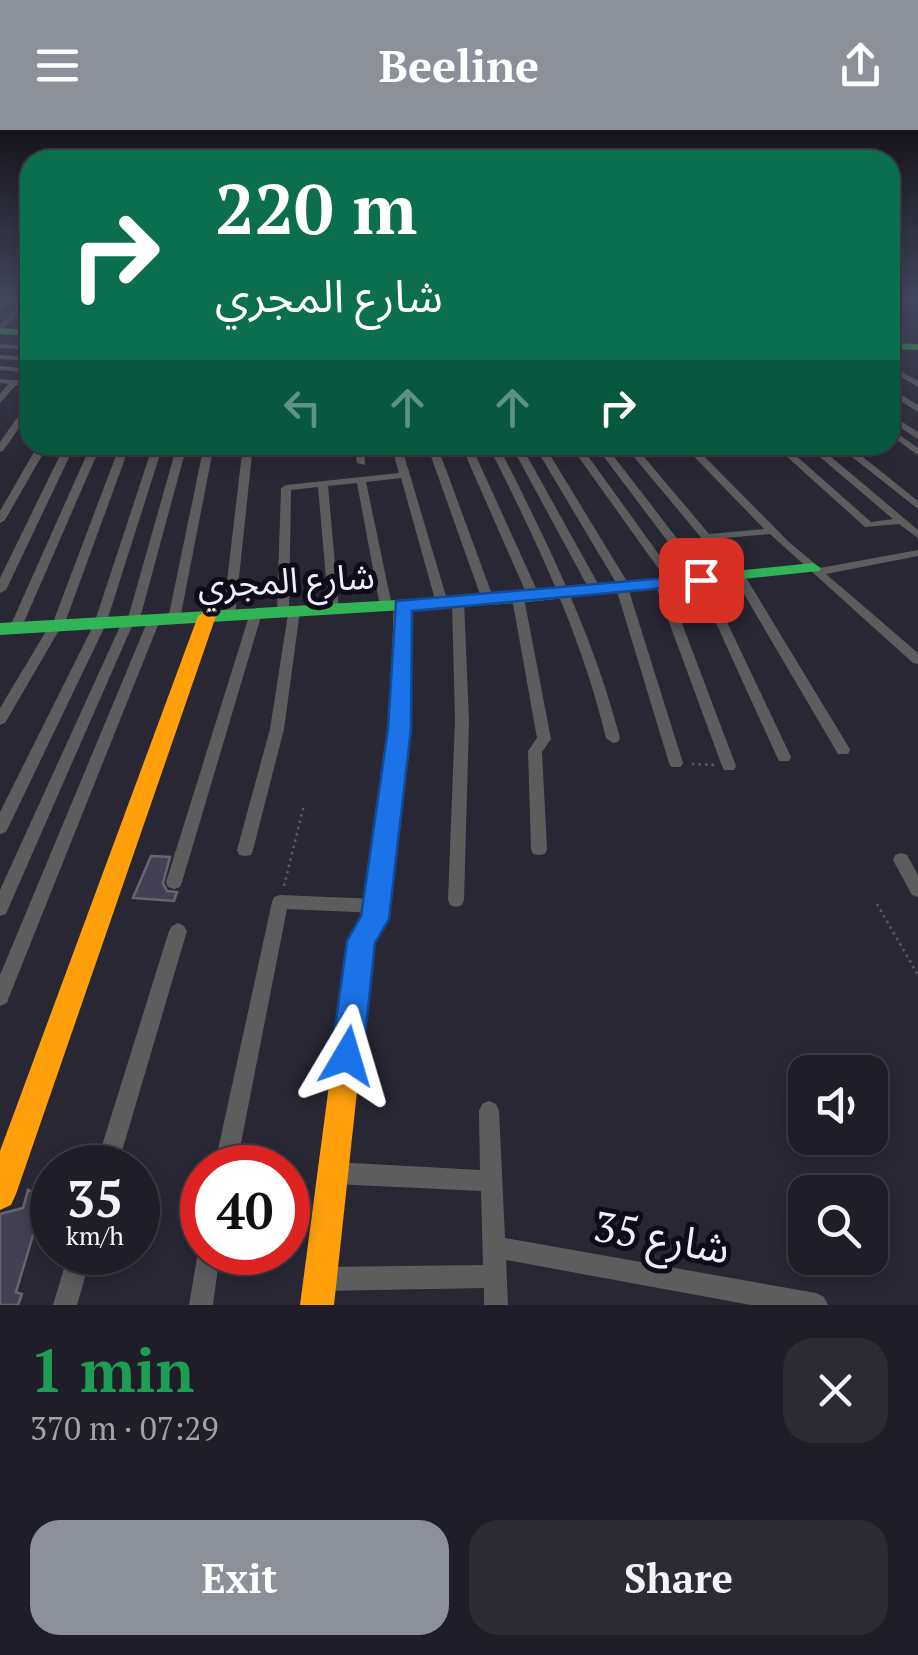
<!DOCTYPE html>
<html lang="en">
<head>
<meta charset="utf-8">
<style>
  body { margin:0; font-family:"PT Serif","Noto Sans Arabic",serif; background:#2c2a33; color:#f1f3f6; height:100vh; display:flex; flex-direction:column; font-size:38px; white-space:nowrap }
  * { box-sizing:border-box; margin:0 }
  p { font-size:32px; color:#a1a2a7 }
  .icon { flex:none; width:55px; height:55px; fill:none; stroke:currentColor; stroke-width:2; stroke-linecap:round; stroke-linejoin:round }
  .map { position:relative; height:1175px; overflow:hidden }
  .sheet { display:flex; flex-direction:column; background:#1f1d27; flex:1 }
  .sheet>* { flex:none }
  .banner { position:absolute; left:20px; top:20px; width:880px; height:305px; border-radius:30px; box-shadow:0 5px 15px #0003,0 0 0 2px #3c3b44; background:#0b6e4f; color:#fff; overflow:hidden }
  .tools { position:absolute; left:788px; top:925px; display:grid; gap:20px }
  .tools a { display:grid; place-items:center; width:100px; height:100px; border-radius:20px; background:#1f1d27; box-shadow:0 5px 15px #0003,0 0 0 2px #3c3b44; font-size:50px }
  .speed { position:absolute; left:30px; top:1015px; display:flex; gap:20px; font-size:50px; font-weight:700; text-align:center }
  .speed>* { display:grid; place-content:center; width:130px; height:130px; border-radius:50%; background:#1f1d27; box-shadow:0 5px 15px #0003,0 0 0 2px #3c3b44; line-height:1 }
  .speed small { font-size:25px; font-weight:400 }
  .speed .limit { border:15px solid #d22; background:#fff; color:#111 }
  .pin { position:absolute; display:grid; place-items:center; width:85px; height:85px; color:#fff; margin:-42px; border-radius:20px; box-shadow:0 5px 15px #0006 }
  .me { position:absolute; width:110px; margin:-55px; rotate:7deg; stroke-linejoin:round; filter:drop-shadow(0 0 8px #0008) }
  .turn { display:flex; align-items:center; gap:35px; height:210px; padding:0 30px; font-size:45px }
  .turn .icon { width:130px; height:130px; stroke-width:2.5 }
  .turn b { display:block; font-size:70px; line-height:85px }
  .lanes { display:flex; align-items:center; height:95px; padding:0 30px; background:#0003; justify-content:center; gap:50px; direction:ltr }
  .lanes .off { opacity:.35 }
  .round { display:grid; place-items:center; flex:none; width:105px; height:105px; border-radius:30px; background:#2c2a33 }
  .head { display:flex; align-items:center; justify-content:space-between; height:170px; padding:0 30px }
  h1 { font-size:60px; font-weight:700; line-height:75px; color:#1e9e55 }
  .action { display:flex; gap:20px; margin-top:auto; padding:20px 30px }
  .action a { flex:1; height:115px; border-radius:30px; background:#8c9099; color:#fff; font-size:40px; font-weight:700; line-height:115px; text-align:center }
  .action a+a { background:#2c2a33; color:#f1f3f6 }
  header { display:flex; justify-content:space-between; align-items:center; height:130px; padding:0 30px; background:#8c9099; color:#fff; font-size:45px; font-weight:700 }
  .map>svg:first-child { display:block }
  .building { fill:#444054; stroke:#666570; stroke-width:2.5 }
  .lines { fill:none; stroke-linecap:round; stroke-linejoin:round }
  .path { stroke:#5b5a5c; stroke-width:2.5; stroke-dasharray:2.5 4; stroke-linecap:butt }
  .street { fill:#5e5d5e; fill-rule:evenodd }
  .fast { fill:#30b455; fill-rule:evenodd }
  .slow { fill:#ff9f0a; fill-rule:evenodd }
  .route { fill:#1a73e8; stroke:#114b97; stroke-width:2.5 }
  .labels { text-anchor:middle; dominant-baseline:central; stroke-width:10; stroke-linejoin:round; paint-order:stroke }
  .street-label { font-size:35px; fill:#eeedfd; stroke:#0e0d17 }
  .near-street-label { font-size:42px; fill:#eeedfd; stroke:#0e0d17 }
</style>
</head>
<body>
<header><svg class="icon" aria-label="menu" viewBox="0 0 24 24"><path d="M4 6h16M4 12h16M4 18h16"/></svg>Beeline<svg class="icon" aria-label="share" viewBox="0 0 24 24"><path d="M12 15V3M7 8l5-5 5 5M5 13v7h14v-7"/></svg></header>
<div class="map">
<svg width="918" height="1175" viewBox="0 0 918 1175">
  <rect width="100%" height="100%" fill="#292734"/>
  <g class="building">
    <polygon points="151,726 170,727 163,753 167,761 177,762 174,771 133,768"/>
    <polygon points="52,1054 52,1103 34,1102 16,1162 22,1164 18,1175 0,1175 0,1084 23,1078 28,1060 42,1068"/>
  </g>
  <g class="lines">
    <g class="path">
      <polyline points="692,634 714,635"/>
      <polyline points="284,756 304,675"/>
      <polyline points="877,774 918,845"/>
    </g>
    <g class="street">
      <polygon points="3,170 10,170 0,179 0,173"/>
      <polygon points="25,170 30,170 30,173 0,201 0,195"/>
      <polygon points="0,214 30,216 30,220 0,218"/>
      <polygon points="0,225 30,227 30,231 0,229"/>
      <polygon points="890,235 918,251 918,257 890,240"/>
      <polygon points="0,236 30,239 30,243 0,240"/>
      <polygon points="0,249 30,251 30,255 16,255 0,273 0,264 8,254 0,253"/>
      <polygon points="890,258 918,275 918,282 890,264"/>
      <polygon points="30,273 30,282 3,321 0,322 0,312 27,274"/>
      <polygon points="890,284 918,302 918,309 890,291"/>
      <polygon points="890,298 918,318 918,325 890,305"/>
      <polygon points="38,315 48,315 5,390 0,393 0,381"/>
      <polygon points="65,315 75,315 6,460 0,463 0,448"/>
      <polygon points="91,315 101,315 21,499 19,502 11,502 9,499"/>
      <polygon points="120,315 130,315 63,498 58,502 5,593 0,595 0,578 48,498 52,495"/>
      <polygon points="153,315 163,315 106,494 8,698 6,702 0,704 0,682 94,494"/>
      <polygon points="177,315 187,315 139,492 132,496 8,779 6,784 0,786 0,760 122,492 128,488"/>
      <polygon points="204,315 214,315 180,489 174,493 168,489"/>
      <polygon points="243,315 253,315 235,485 229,489 223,485"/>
      <polygon points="354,315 364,315 365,335 357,333"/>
      <polygon points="391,315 401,315 448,473 442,477 436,473 401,348 366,352 392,476 386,480 380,476 357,353 328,356 339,479 337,482 329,482 318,357 291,360 289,480 294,477 300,481 284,599 253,720 251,725 245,726 239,725 237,720 270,599 288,484 283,486 277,482 281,358 286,355 399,343"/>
      <polygon points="427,315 437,315 494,470 492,472 484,472 482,470"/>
      <polygon points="461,315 471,315 540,467 538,469 530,469 528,467"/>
      <path d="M 488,315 L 498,315 C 546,410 593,504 620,608 L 618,612 L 613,613 L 606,608 C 581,504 536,410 488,315 Z"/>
      <polygon points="511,315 521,315 602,461 600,463 596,464 590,461"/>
      <polygon points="534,315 544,315 631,458 629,461 683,633 681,637 671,637 669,633 616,458 618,456"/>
      <polygon points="570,315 580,315 678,451 678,455 670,455"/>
      <polygon points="595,315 605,315 709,450 708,452 791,627 789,631 779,631 777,627 696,449"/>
      <polygon points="624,315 634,315 709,404 764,399 683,315 693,315 789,412 820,438 918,420 918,426 826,444 918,523 918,534 913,533 770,404 714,409 745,446 848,616 850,620 848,624 838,624 734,447"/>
      <polygon points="774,315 784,315 871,392 893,389 806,315 817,315 918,400 918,408 899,394 865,397"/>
      <polygon points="837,315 848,315 918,371 918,379"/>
      <polygon points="661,451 667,454 736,636 734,640 724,640 722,636 655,454"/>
      <polygon points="518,464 524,468 551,609 542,622 547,719 545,724 539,725 533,724 531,719 528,621 537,608 512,468"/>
      <polygon points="458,468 464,472 469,591 464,770 462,775 456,777 450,775 448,770 455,591 452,472"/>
      <polygon points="256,479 262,483 182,752 180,757 174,759 168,757 166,752 250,483"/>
      <polygon points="154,486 160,490 9,867 7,873 0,876 0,845 148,490"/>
      <polygon points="901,723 907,725 918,745 918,767 912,765 893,730 895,725"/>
      <polygon points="280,765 377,769 383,771 385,776 383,781 377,783 287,779 236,1038 214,1038 272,772 274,767"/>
      <polygon points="178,793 184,796 187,801 117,1038 95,1038 169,801 172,796"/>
      <polygon points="489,971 496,974 499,981 505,1108 816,1163 824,1167 828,1175 751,1175 506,1130 508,1175 484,1175 484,1158 321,1161 313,1157 309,1149 313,1141 321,1137 483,1135 481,1061 334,1054 326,1051 323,1043 326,1035 334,1032 480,1040 479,981 482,974"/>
      <polygon points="202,1113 202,1122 220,1122 213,1175 189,1175 198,1122"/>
      <polygon points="69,1122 92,1122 77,1175 53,1175"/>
    </g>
    <g class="fast">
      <polygon points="0,198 30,200 30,206 0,204"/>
      <polygon points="890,213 918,214 918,220 890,219"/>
      <polygon points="813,433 821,438 819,441 518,473 0,505 0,493 518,463"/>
    </g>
    <g class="slow">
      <polygon points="403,471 412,476 409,599 387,789 373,813 334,1175 300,1175 348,811 363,786 389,599 394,476"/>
      <polygon points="207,481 216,486 16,1064 11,1075 0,1080 0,1021 198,486"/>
    </g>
  </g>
  <linearGradient id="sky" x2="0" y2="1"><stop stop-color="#17151d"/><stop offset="0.51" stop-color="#43475c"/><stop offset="1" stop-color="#43475c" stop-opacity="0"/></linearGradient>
  <rect width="918" height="335" fill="url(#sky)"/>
  <polygon class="route" points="701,445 707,446 707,454 412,481 411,599 389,789 375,813 363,926 358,938 347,942 336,938 331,926 347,811 361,786 388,599 396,471"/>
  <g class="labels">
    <g class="street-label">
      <text transform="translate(286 450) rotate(-3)">شارع المجري</text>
    </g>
    <g class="near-street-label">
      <text transform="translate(662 1106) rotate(10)">شارع 35</text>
    </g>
  </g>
</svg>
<div class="tools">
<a><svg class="icon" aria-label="sound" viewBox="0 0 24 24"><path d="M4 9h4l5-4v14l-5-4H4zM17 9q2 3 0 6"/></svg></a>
<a><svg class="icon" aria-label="search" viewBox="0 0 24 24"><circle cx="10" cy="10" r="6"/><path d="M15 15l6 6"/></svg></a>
</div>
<div class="speed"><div>35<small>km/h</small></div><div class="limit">40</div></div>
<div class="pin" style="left:701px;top:450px;background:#d93025"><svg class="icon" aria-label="arrive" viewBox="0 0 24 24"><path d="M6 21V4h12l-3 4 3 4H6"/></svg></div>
<svg class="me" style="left:347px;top:926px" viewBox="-20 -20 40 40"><path d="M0-17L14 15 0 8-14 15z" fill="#1a73e8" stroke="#fff" stroke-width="4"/></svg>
<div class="banner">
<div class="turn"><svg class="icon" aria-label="right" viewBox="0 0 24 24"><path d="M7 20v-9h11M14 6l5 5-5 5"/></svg><div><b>220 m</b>شارع المجري</div></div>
<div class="lanes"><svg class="icon off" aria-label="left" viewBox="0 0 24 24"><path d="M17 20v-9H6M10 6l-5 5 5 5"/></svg><svg class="icon off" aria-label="ahead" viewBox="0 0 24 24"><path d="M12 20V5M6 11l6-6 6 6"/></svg><svg class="icon off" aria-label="ahead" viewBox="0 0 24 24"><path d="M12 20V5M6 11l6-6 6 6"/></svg><svg class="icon" aria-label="right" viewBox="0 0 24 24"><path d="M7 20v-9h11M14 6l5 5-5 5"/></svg></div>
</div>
</div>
<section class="sheet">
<div class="head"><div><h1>1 min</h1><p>370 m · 07:29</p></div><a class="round"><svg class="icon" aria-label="close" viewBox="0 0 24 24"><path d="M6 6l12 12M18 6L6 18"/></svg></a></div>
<div class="action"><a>Exit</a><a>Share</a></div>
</section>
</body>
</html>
